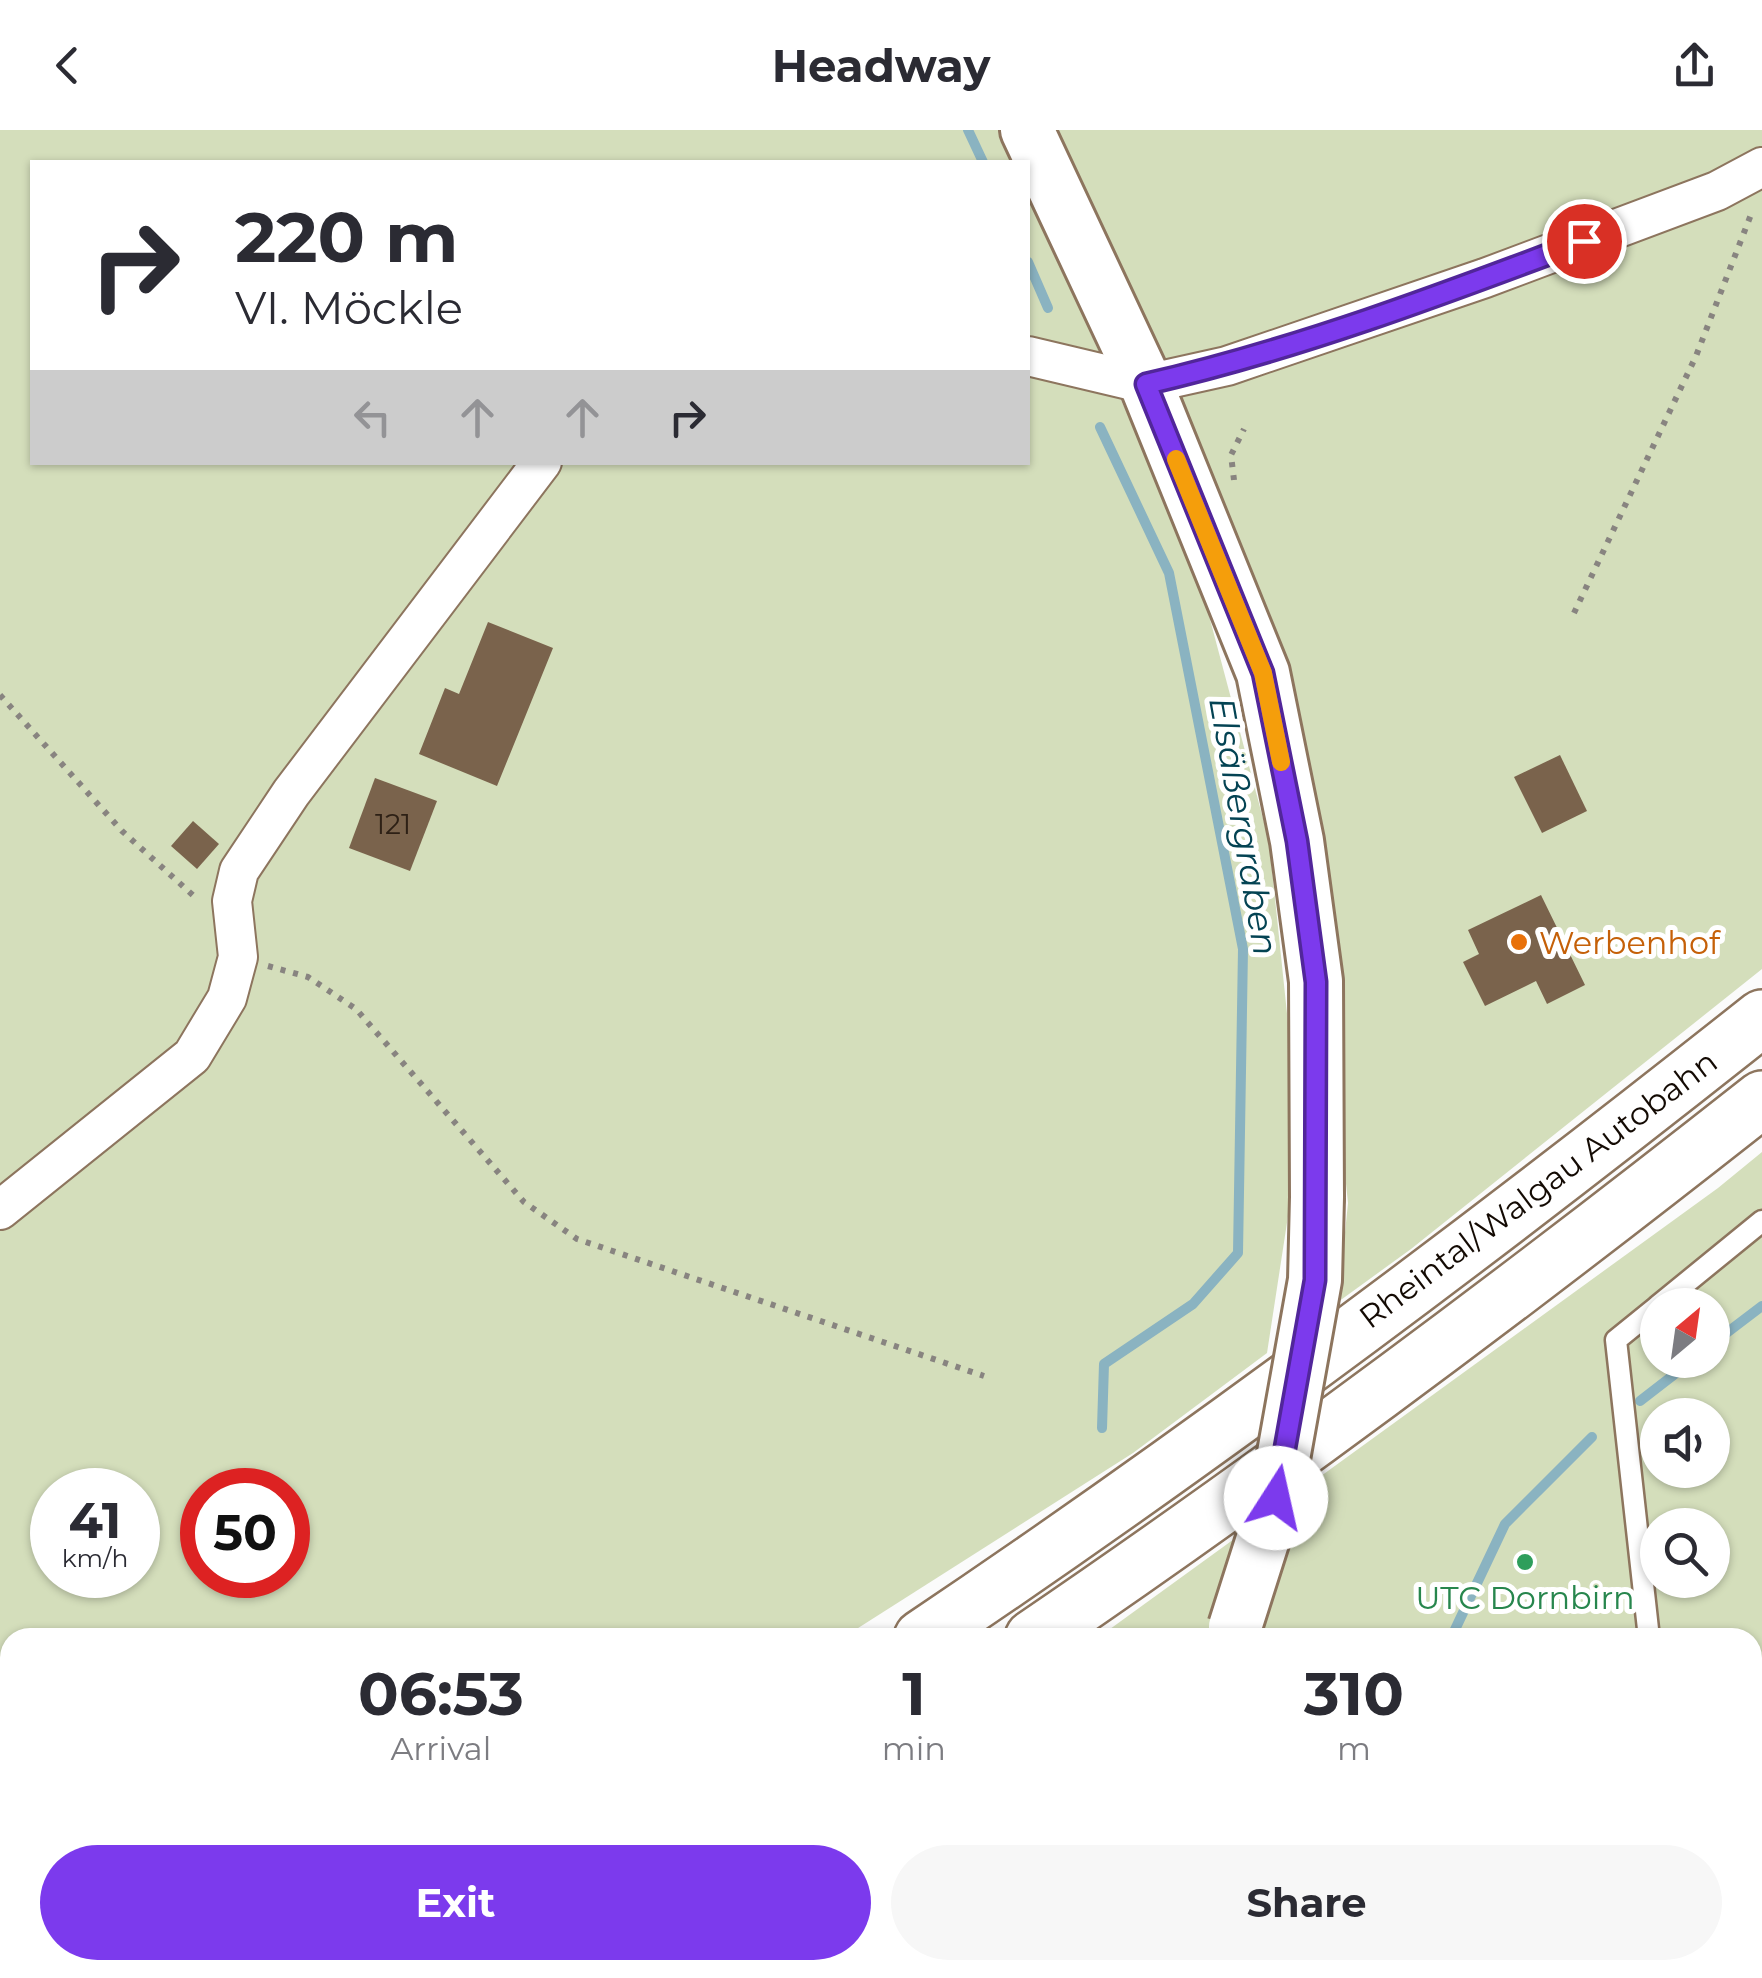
<!DOCTYPE html>
<html lang="en">
<head>
<meta charset="utf-8">
<style>
  body { margin:0; font-family:Montserrat,sans-serif; background:#f7f7f7; color:#2b2b33; height:100vh; display:flex; flex-direction:column; font-size:38px; white-space:nowrap }
  * { box-sizing:border-box; margin:0 }
  p { font-size:32px; color:#7c7c81 }
  .icon { flex:none; width:55px; height:55px; fill:none; stroke:currentColor; stroke-width:2; stroke-linecap:round; stroke-linejoin:round }
  .map { position:relative; flex:1; overflow:hidden }
  .details { position:absolute; left:0px; top:1498px; width:1762px; height:352px; display:flex; flex-direction:column; background:#fff; border-radius:30px 30px 0 0; box-shadow:0 2px 8px #0004 }
  .details>* { flex:none }
  .banner { position:absolute; left:30px; top:30px; width:1000px; height:305px; border-radius:0px; box-shadow:0 2px 8px #0004; background:#fff; color:#2b2b33; overflow:hidden }
  .needle { width:65px; rotate:29deg }
  .fabs { position:absolute; left:1640px; top:1158px; display:grid; gap:20px }
  .fabs a { display:grid; place-items:center; width:90px; height:90px; border-radius:50%; background:#fff; box-shadow:0 2px 8px #0004; font-size:50px }
  .speed { position:absolute; left:30px; top:1338px; display:flex; gap:20px; font-size:50px; font-weight:700; text-align:center }
  .speed>* { display:grid; place-content:center; width:130px; height:130px; border-radius:50%; background:#fff; box-shadow:0 2px 8px #0004; line-height:1 }
  .speed small { font-size:25px; font-weight:400 }
  .speed .limit { border:15px solid #d22; background:#fff; color:#111 }
  .pin { position:absolute; display:grid; place-items:center; width:85px; height:85px; color:#fff; margin:-42px; border:5px solid #fff; border-radius:50%; box-shadow:0 2px 10px #0007 }
  .me { position:absolute; width:110px; margin:-55px; rotate:10deg; stroke-linejoin:round; filter:drop-shadow(0 0 8px #0008) }
  .turn { display:flex; align-items:center; gap:35px; height:210px; padding:0 40px; font-size:45px }
  .turn .icon { width:130px; height:130px; stroke-width:2.5 }
  .turn b { display:block; font-size:70px; line-height:85px }
  .lanes { display:flex; align-items:center; height:95px; padding:0 40px; background:#0003; justify-content:center; gap:50px; direction:ltr }
  .lanes .off { opacity:.35 }
  .eta { display:flex; justify-content:space-evenly; align-items:center; height:170px; text-align:center }
  .eta b { font-size:60px; font-weight:700; line-height:70px }
  .action { display:flex; gap:20px; margin-top:auto; padding:20px 40px }
  .action a { flex:1; height:115px; border-radius:60px; background:#7c3aed; color:#fff; font-size:40px; font-weight:700; line-height:115px; text-align:center }
  .action a+a { background:#f7f7f7; color:#2b2b33 }
  header { display:flex; justify-content:space-between; align-items:center; height:130px; padding:0 40px; background:#fff; font-size:45px; font-weight:700 }
  .map>svg:first-child { display:block }
  .built { fill:#feead7 }
  .green { fill:#d4debb; fill-rule:evenodd }
  .lines { fill:none; stroke-linecap:round; stroke-linejoin:round }
  .stream { stroke:#8ab3c1; stroke-width:10 }
  .building { fill:#7a634c }
  .service-casing { stroke:#8d755e; stroke-width:25 }
  .minor-casing { stroke:#8d755e; stroke-width:42 }
  .secondary-casing { stroke:#8d755e; stroke-width:58 }
  .motorway-casing { stroke:#8d755e; stroke-width:60 }
  .path { stroke:#888480; stroke-width:6; stroke-dasharray:5 8; stroke-linecap:butt }
  .service { stroke:#fff; stroke-width:20 }
  .minor { stroke:#fff; stroke-width:38 }
  .secondary { stroke:#fff; stroke-width:52 }
  .motorway { stroke:#fff; stroke-width:55 }
  .secondary-bridge-casing { stroke:#8d755e; stroke-width:58; stroke-linecap:butt }
  .secondary-bridge { stroke:#fff; stroke-width:52 }
  .route-casing { stroke:#51269a; stroke-width:25 }
  .route { stroke:#7c3aed; stroke-width:18 }
  .slow { stroke:#f59e0b; stroke-width:18 }
  .food-dot { fill:#e8710a; stroke:#fff; stroke-width:4 }
  .leisure-dot { fill:#2e9e5b; stroke:#fff; stroke-width:4 }
  .labels { text-anchor:middle; dominant-baseline:central; stroke-width:10; stroke-linejoin:round; paint-order:stroke }
  .number-label { font-size:28px; fill:#2d2015 }
  .food-label { font-size:32px; fill:#c56008; stroke:#fff; text-anchor:start }
  .street-label { font-size:32px; fill:#130a03; stroke:#fff }
  .leisure-label { font-size:32px; fill:#27864d; stroke:#fff }
  .water-label { font-size:35px; font-style:italic; fill:#044353; stroke:#fff }
</style>
</head>
<body>
<header><svg class="icon" aria-label="back" viewBox="0 0 24 24"><path d="M15 5l-7 7 7 7"/></svg>Headway<svg class="icon" aria-label="share" viewBox="0 0 24 24"><path d="M12 15V3M7 8l5-5 5 5M5 13v7h14v-7"/></svg></header>
<div class="map">
<svg width="1762" height="1848" viewBox="0 0 1762 1848">
  <rect width="100%" height="100%" fill="#fbfbfb"/>
  <polygon class="built" points="758,1840 1009,1840 1006,1848 746,1848"/>
  <g class="green">
    <path d="M 0,0 L 998,0 L 1013,32 L 32,32 L 32,332 L 1028,332 L 1028,65 L 1195,433 L 1269,711 L 1300,1008 L 1267,1223 L 1133,1323 L 844,1507 L 10,1508 L 10,1840 L 337,1840 L 325,1848 L 0,1848 ZM 52,1360 L 138,1360 L 138,1445 L 52,1445 ZM 202,1360 L 288,1360 L 288,1445 L 202,1445 Z"/>
    <polygon points="1043,0 1762,0 1762,839 1411,1119 1338,1172 1348,1073 1308,686"/>
    <path d="M 1762,1022 L 1762,1848 L 999,1848 L 1001,1840 L 1752,1840 L 1752,1508 L 1099,1507 L 1718,1058 ZM 1658,1175 L 1712,1175 L 1712,1230 L 1658,1230 ZM 1658,1285 L 1712,1285 L 1712,1340 L 1658,1340 ZM 1658,1395 L 1712,1395 L 1712,1450 L 1658,1450 Z"/>
    <polygon points="595,1840 758,1840 746,1848 582,1848"/>
  </g>
  <g class="lines">
    <g class="stream">
      <polyline points="968,0 983,32"/>
      <polyline points="1028,132 1048,178"/>
      <polyline points="1100,297 1169,443 1243,819 1238,1123 1193,1174 1104,1234 1102,1298"/>
      <polyline points="1712,1214 1762,1176"/>
      <polyline points="1640,1271 1693,1230"/>
      <polyline points="1451,1508 1505,1394 1592,1307"/>
      <polyline points="1030,1848 1033,1840"/>
      <polyline points="1289,1848 1292,1840"/>
    </g>
  </g>
  <g class="building">
    <polygon points="488,492 553,518 497,656 419,624 445,558 459,564"/>
    <polygon points="1560,625 1587,681 1542,703 1514,647"/>
    <polygon points="375,648 437,671 410,741 349,718"/>
    <polygon points="193,691 219,714 197,739 171,716"/>
    <polygon points="1541,765 1585,855 1547,874 1536,851 1485,876 1463,832 1479,824 1468,800"/>
  </g>
  <g class="lines">
    <defs>
      <g id="service">
        <polyline points="1659,1175 1762,1091"/>
        <polyline points="1649,1508 1616,1210 1658,1176"/>
        <polyline points="1714,1840 1717,1848"/>
      </g>
      <g id="minor">
        <polyline points="1028,226 1146,254 1227,236 1485,148 1717,61 1762,37"/>
        <polyline points="0,1080 192,926 227,868 238,827 232,771 239,741 291,663 542,332"/>
      </g>
      <g id="secondary">
        <polyline points="1027,0 1146,254 1263,543 1297,711 1316,851 1317,1067"/>
        <polyline points="1110,1848 1113,1840"/>
      </g>
      <g id="motorway">
        <path d="M 922,1508 C 1211,1314 1490,1104 1762,888"/>
        <path d="M 1033,1508 C 1283,1338 1525,1156 1762,969"/>
        <polyline points="399,1848 412,1840"/>
        <polyline points="520,1848 532,1840"/>
      </g>
    </defs>
    <use href="#service" class="service-casing"/>
    <use href="#minor" class="minor-casing"/>
    <use href="#secondary" class="secondary-casing"/>
    <use href="#motorway" class="motorway-casing"/>
    <g class="path">
      <polyline points="1234,350 1231,325 1244,299"/>
      <polyline points="1574,483 1696,226 1752,82"/>
      <polyline points="0,565 122,701 196,768"/>
      <polyline points="268,836 308,847 356,879 524,1072 577,1109 984,1246"/>
      <polyline points="1522,1848 1526,1840"/>
    </g>
    <use href="#service" class="service"/>
    <use href="#minor" class="minor"/>
    <use href="#secondary" class="secondary"/>
    <use href="#motorway" class="motorway"/>
    <defs>
      <polyline id="secondary-bridge" points="1235,1497 1276,1368 1315,1150 1317,1067"/>
    </defs>
    <use href="#secondary-bridge" class="secondary-bridge-casing"/>
    <use href="#secondary-bridge" class="secondary-bridge"/>
  </g>
  <g class="lines">
    <defs>
      <path id="route" d="M 1276,1368 L 1315,1150 L 1316,852 L 1297,711 L 1263,543 L 1146,254 C 1295,220 1441,165 1584,111"/>
    </defs>
    <use href="#route" class="route-casing"/>
    <use href="#route" class="route"/>
    <polyline class="slow" points="1176,329 1263,543 1281,632"/>
  </g>
  <circle class="food-dot" cx="1519" cy="812" r="10"/>
  <circle class="leisure-dot" cx="1525" cy="1432" r="10"/>
  <g class="labels">
    <g class="number-label">
      <text x="393" y="694">121</text>
    </g>
    <g class="food-label">
      <text x="1539" y="812">Werbenhof</text>
    </g>
    <g class="street-label">
      <text transform="translate(1538 1059) rotate(-37)">Rheintal/Walgau Autobahn</text>
    </g>
    <g class="leisure-label">
      <text x="1525" y="1467">UTC Dornbirn</text>
    </g>
    <g class="water-label">
      <text transform="translate(1244 696) rotate(80)">Elsäßergraben</text>
    </g>
  </g>
</svg>
<div class="fabs">
<a><svg class="needle" viewBox="-14 -14 28 28"><path d="M0-13l5 13h-10z" fill="#e53935"/><path d="M0 13l5-13h-10z" fill="#7c7c81"/></svg></a>
<a><svg class="icon" aria-label="sound" viewBox="0 0 24 24"><path d="M4 9h4l5-4v14l-5-4H4zM17 9q2 3 0 6"/></svg></a>
<a><svg class="icon" aria-label="search" viewBox="0 0 24 24"><circle cx="10" cy="10" r="6"/><path d="M15 15l6 6"/></svg></a>
</div>
<div class="speed"><div>41<small>km/h</small></div><div class="limit">50</div></div>
<div class="pin" style="left:1584px;top:111px;background:#d93025"><svg class="icon" aria-label="arrive" viewBox="0 0 24 24"><path d="M6 21V4h12l-3 4 3 4H6"/></svg></div>
<svg class="me" style="left:1276px;top:1368px" viewBox="-20 -20 40 40"><circle r="19" fill="#fff"/><path d="M0-13L10 11 0 6-10 11z" fill="#7c3aed"/></svg>
<div class="banner">
<div class="turn"><svg class="icon" aria-label="right" viewBox="0 0 24 24"><path d="M7 20v-9h11M14 6l5 5-5 5"/></svg><div><b>220 m</b>VI. Möckle</div></div>
<div class="lanes"><svg class="icon off" aria-label="left" viewBox="0 0 24 24"><path d="M17 20v-9H6M10 6l-5 5 5 5"/></svg><svg class="icon off" aria-label="ahead" viewBox="0 0 24 24"><path d="M12 20V5M6 11l6-6 6 6"/></svg><svg class="icon off" aria-label="ahead" viewBox="0 0 24 24"><path d="M12 20V5M6 11l6-6 6 6"/></svg><svg class="icon" aria-label="right" viewBox="0 0 24 24"><path d="M7 20v-9h11M14 6l5 5-5 5"/></svg></div>
</div>
<section class="details">
<div class="eta">
<div><b>06:53</b><p>Arrival</p></div>
<div><b>1</b><p>min</p></div>
<div><b>310</b><p>m</p></div>
</div>
<div class="action"><a>Exit</a><a>Share</a></div>
</section>
</div>
</body>
</html>
